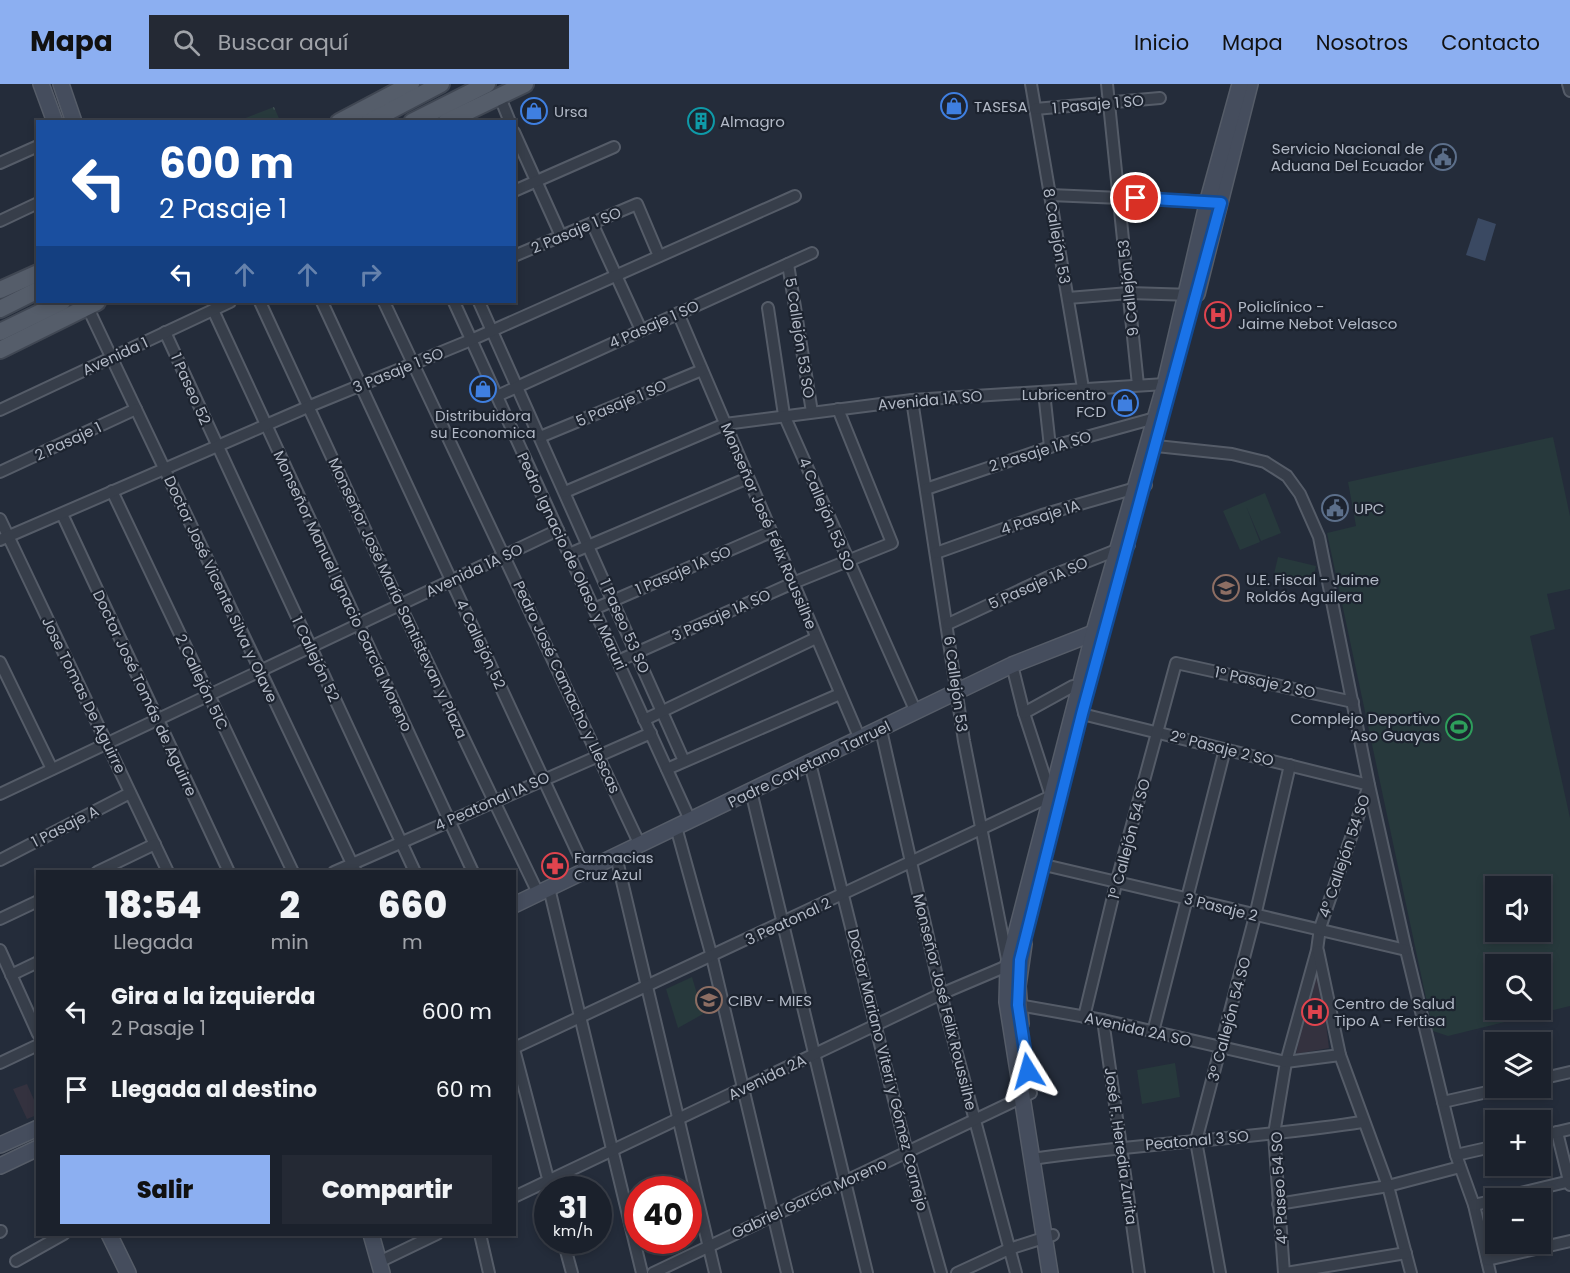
<!DOCTYPE html>
<html lang="es">
<head>
<meta charset="utf-8">
<style>
  body { margin:0; font-family:Poppins,sans-serif; background:#242934; color:#f1f3f6; height:100vh; display:flex; flex-direction:column; font-size:22px; white-space:nowrap }
  * { box-sizing:border-box; margin:0 }
  p { font-size:20px; color:#a0a3a9 }
  .icon { flex:none; width:33px; height:33px; fill:none; stroke:currentColor; stroke-width:2; stroke-linecap:round; stroke-linejoin:round }
  .map { position:relative; flex:1; overflow:hidden }
  .side { position:absolute; left:36px; top:786px; width:480px; height:366px; display:flex; flex-direction:column; background:#1b212c; border-radius:0px; box-shadow:0 3px 9px #0003,0 0 0 2px #393e48 }
  .side>* { flex:none }
  .banner { position:absolute; left:36px; top:36px; width:480px; height:183px; border-radius:0px; box-shadow:0 3px 9px #0003,0 0 0 2px #393e48; background:#1a4fa0; color:#fff; overflow:hidden }
  .buttons { position:absolute; left:1485px; top:792px; display:grid; gap:12px }
  .buttons a { display:grid; place-items:center; width:66px; height:66px; border-radius:0px; background:#1b212c; box-shadow:0 3px 9px #0003,0 0 0 2px #393e48; font-size:30px }
  .speed { position:absolute; left:534px; top:1092px; display:flex; gap:12px; font-size:30px; font-weight:700; text-align:center }
  .speed>* { display:grid; place-content:center; width:78px; height:78px; border-radius:50%; background:#1b212c; box-shadow:0 3px 9px #0003,0 0 0 2px #393e48; line-height:1 }
  .speed small { font-size:15px; font-weight:400 }
  .speed .limit { border:9px solid #d22; background:#fff; color:#111 }
  .pin { position:absolute; display:grid; place-items:center; width:51px; height:51px; color:#fff; margin:-26px; border:3px solid #fff; border-radius:50%; box-shadow:0 2px 6px #0007 }
  .me { position:absolute; width:66px; margin:-33px; rotate:352deg; stroke-linejoin:round; filter:drop-shadow(0 0 4px #0008) }
  .turn { display:flex; align-items:center; gap:21px; height:126px; padding:0 24px; font-size:27px }
  .turn .icon { width:78px; height:78px; stroke-width:2.5 }
  .turn b { display:block; font-size:42px; line-height:51px }
  .lanes { display:flex; align-items:center; height:57px; padding:0 24px; background:#0003; justify-content:center; gap:30px; direction:ltr }
  .lanes .off { opacity:.35 }
  .eta { display:flex; justify-content:space-evenly; align-items:center; height:102px; text-align:center }
  .eta b { font-size:36px; font-weight:800; line-height:42px }
  .primary-button { display:flex; gap:12px; margin-top:auto; padding:12px 24px }
  .primary-button a { flex:1; height:69px; border-radius:0px; background:#8caff1; color:#111; font-size:24px; font-weight:800; line-height:69px; text-align:center }
  .primary-button a+a { background:#242934; color:#f1f3f6 }
  ul { padding:0; list-style:none }
  li { display:flex; align-items:center; gap:18px; height:78px; padding:0 24px }
  li div { flex:1 }
  li b { display:block; font-size:22px }
  li em { font-style:normal }
  header { display:flex; align-items:center; gap:36px; box-sizing:border-box; height:84px; padding:0 30px; background:#8caff1; color:#111 }
  header strong { font-size:28px }
  nav { display:flex; gap:33px; margin-inline-start:auto; font-size:21px }
  .search { width:420px; height:54px; background:#242934; display:flex; align-items:center; gap:15px; box-sizing:border-box; padding:0 21px; border-radius:0px; color:#a0a3a9; font-size:22px }
  .map>svg:first-child { display:block }
  .medical { fill:#34323f }
  .grass { fill:url(#grass-tufts) }
  .pitch { fill:#27393c; fill-rule:evenodd }
  .water { fill:#3a4962 }
  .lines { fill:none; stroke-linecap:round; stroke-linejoin:round }
  .street-casing { stroke:#555c68; stroke-width:14 }
  .secondary-casing { stroke:#555c68; stroke-width:18 }
  .primary-casing { stroke:#404753; stroke-width:20 }
  .street { stroke:#373e4a; stroke-width:10 }
  .secondary { stroke:#454d5d; stroke-width:15 }
  .primary { stroke:#555d6a; stroke-width:16 }
  .route-casing { stroke:#114b97; stroke-width:15 }
  .route { stroke:#1a73e8; stroke-width:10 }
  .labels { text-anchor:middle; dominant-baseline:central; stroke-width:4.5; stroke-linejoin:round; paint-order:stroke }
  .street-label { font-size:15px; fill:#b2b9c6; stroke:#1c232f }
  .poi-label { font-size:15px; fill:#b2b9c6; stroke:#1c232f; text-anchor:start }
</style>
</head>
<body>
<header>
<strong>Mapa</strong>
<div class="search"><svg class="icon" aria-label="search" viewBox="0 0 24 24"><circle cx="10" cy="10" r="6"/><path d="M15 15l6 6"/></svg>Buscar aquí</div>
<nav><a>Inicio</a><a>Mapa</a><a>Nosotros</a><a>Contacto</a></nav>
</header>
<div class="map">
<svg width="1570" height="1189" viewBox="0 0 1570 1189">
  <defs>
    <pattern id="grass-tufts" width="24" height="20" patternUnits="userSpaceOnUse" patternTransform="scale(1.5)"><rect width="24" height="20" fill="#27393c"/><path d="M3 7l-1-3M5 7V3M7 7l1-3M15 17l-1-3M17 17v-4M19 17l1-3" fill="none" stroke="#445457"/></pattern>
  </defs>
  <rect width="100%" height="100%" fill="#242c3a"/>
  <g class="medical">
    <polygon points="1208,222 1230,230 1227,241 1205,232"/>
    <polygon points="1313,891 1320,893 1329,964 1296,970"/>
    <polygon points="27,1000 38,1025 37,1031 27,1035 13,1005"/>
  </g>
  <polygon class="grass" points="274,23 280,37 238,37"/>
  <g class="pitch">
    <path d="M 1553,353 L 1570,432 L 1570,505 L 1547,510 L 1555,545 L 1530,552 L 1570,734 L 1570,922 L 1448,952 L 1433,947 L 1327,449 L 1356,442 L 1348,398 ZM 1540,802 L 1540,848 L 1496,848 L 1496,802 ZM 1496,880 L 1540,880 L 1540,926 L 1496,926 Z"/>
    <polygon points="1265,409 1281,449 1261,457 1246,422 1260,458 1240,466 1223,427"/>
    <polygon points="1278,473 1316,482 1312,499 1274,490"/>
    <polygon points="692,893 703,930 678,944 666,905"/>
    <polygon points="1175,979 1180,1013 1142,1020 1137,986"/>
  </g>
  <polygon class="water" points="1478,134 1496,140 1485,177 1466,171"/>
  <g class="lines">
    <defs>
      <g id="street">
        <polyline points="1031,0 1083,304"/>
        <polyline points="1107,0 1138,301"/>
        <polyline points="1568,0 1570,7"/>
        <polyline points="499,11 510,38"/>
        <polyline points="1035,25 1160,14"/>
        <polyline points="514,48 561,152"/>
        <polyline points="0,79 38,62"/>
        <polyline points="514,107 614,63"/>
        <polyline points="1050,111 1215,118"/>
        <polyline points="0,137 38,119"/>
        <polyline points="592,139 641,246"/>
        <polyline points="514,172 637,120 659,172"/>
        <polyline points="788,180 812,328"/>
        <polyline points="1068,214 1129,209 1193,211"/>
        <polyline points="260,218 400,521 538,809"/>
        <polyline points="322,218 586,787"/>
        <polyline points="384,218 640,761"/>
        <polyline points="454,218 690,736"/>
        <polyline points="479,218 684,677"/>
        <polyline points="87,222 356,788"/>
        <polyline points="768,224 784,331 916,628"/>
        <polyline points="213,226 473,788"/>
        <polyline points="678,229 860,655"/>
        <polyline points="165,248 415,788"/>
        <polyline points="1044,308 1050,363"/>
        <polyline points="497,312 812,169"/>
        <polyline points="912,316 964,657 1007,875"/>
        <polyline points="0,326 230,218"/>
        <polyline points="540,353 702,286"/>
        <polyline points="1147,361 1232,370 1265,378 1287,392 1300,410 1319,453 1369,701 1406,866 1456,1071 1474,1121 1490,1189"/>
        <polyline points="0,388 136,325"/>
        <polyline points="926,405 1050,363 1155,334"/>
        <polyline points="112,407 293,788"/>
        <polyline points="565,408 725,340 912,316 1165,300"/>
        <polyline points="62,430 229,788"/>
        <polyline points="0,435 168,788"/>
        <polyline points="0,456 310,322 471,256 795,112"/>
        <polyline points="936,469 1042,431 1146,401"/>
        <polyline points="569,470 748,394"/>
        <polyline points="594,525 771,448"/>
        <polyline points="948,540 1046,494 1129,461"/>
        <polyline points="618,577 793,499 892,459 838,325"/>
        <polyline points="0,578 52,685"/>
        <polyline points="1012,581 1024,629 1051,712"/>
        <polyline points="1074,628 1369,701 1320,844 1317,866 1286,978 1274,1050 1284,1189"/>
        <polyline points="1024,629 1073,602"/>
        <polyline points="644,636 816,554"/>
        <polyline points="881,646 941,910 1016,1189"/>
        <polyline points="810,679 907,1068 941,1189"/>
        <polyline points="667,685 840,610"/>
        <polyline points="751,707 867,1189"/>
        <polyline points="0,710 558,446"/>
        <polyline points="676,743 712,873 787,1189"/>
        <polyline points="616,772 715,1189"/>
        <polyline points="0,776 130,709"/>
        <polyline points="1036,779 1406,866"/>
        <polyline points="97,788 155,760"/>
        <polyline points="334,788 651,649"/>
        <polyline points="549,804 642,1189"/>
        <polyline points="0,835 38,817"/>
        <polyline points="0,866 38,950"/>
        <polyline points="1318,867 1340,971 1388,1102 1411,1189"/>
        <polyline points="11,891 38,878"/>
        <polyline points="1013,920 1103,936 1286,978 1340,971"/>
        <polyline points="1084,933 1117,796 1176,579 1353,618"/>
        <polyline points="1103,936 1139,1189"/>
        <polyline points="1153,948 1225,665"/>
        <polyline points="514,964 1051,712 1060,716"/>
        <polyline points="514,965 551,1106"/>
        <polyline points="0,979 38,961"/>
        <polyline points="1540,995 1570,988"/>
        <polyline points="1443,1018 1505,1004"/>
        <polyline points="1557,1048 1570,1101"/>
        <polyline points="1540,1052 1570,1045"/>
        <polyline points="1456,1071 1496,1062"/>
        <path d="M 1032,1075 C 1142,1059 1253,1055 1362,1038"/>
        <polyline points="514,1113 941,910 1014,879"/>
        <polyline points="1500,1114 1570,1097"/>
        <polyline points="1278,1120 1388,1102 1460,1083"/>
        <polyline points="1474,1121 1496,1116"/>
        <polyline points="0,1148 1,1147"/>
        <polyline points="480,1150 489,1189"/>
        <polyline points="563,1156 572,1189"/>
        <polyline points="1487,1176 1570,1157"/>
        <polyline points="16,1177 64,1150"/>
        <polyline points="379,1178 437,1150"/>
        <polyline points="653,1189 1031,1009"/>
        <polyline points="957,1189 1009,1165 1053,1151"/>
        <polyline points="1220,1189 1196,1057 1255,832 1290,681"/>
        <polyline points="1286,1189 1406,1169"/>
      </g>
      <g id="secondary">
        <polyline points="41,0 55,38"/>
        <polyline points="61,0 74,38"/>
        <polyline points="1197,210 1250,0"/>
        <polyline points="514,821 1012,581 1101,546"/>
        <polyline points="1021,940 1018,902 1024,860"/>
        <polyline points="0,1061 38,1044"/>
        <polyline points="0,1082 38,1064"/>
        <polyline points="109,1150 128,1189"/>
        <polyline points="371,1150 382,1189"/>
        <polyline points="1050,1189 1007,918 1008,881 1094,548 1165,300 1208,116 1240,0"/>
      </g>
      <g id="primary">
        <polyline points="339,38 411,0"/>
        <polyline points="369,38 441,0"/>
        <polyline points="412,38 487,0"/>
        <polyline points="446,38 525,0"/>
        <polyline points="0,206 38,189"/>
        <polyline points="0,225 38,206"/>
        <polyline points="0,248 62,218"/>
        <polyline points="0,266 97,218"/>
      </g>
    </defs>
    <use href="#street" class="street-casing"/>
    <use href="#secondary" class="secondary-casing"/>
    <use href="#primary" class="primary-casing"/>
    <use href="#street" class="street"/>
    <use href="#secondary" class="secondary"/>
    <use href="#primary" class="primary"/>
  </g>
  <g class="lines">
    <defs>
      <polyline id="route" points="1028,987 1018,921 1020,876 1082,630 1221,119 1136,114"/>
    </defs>
    <use href="#route" class="route-casing"/>
    <use href="#route" class="route"/>
  </g>
  <defs>
    <symbol id="shop-ring" viewBox="-11 -11 22 22"><circle r="9.5" fill="#1c232f" stroke="#3f7fe0" stroke-width="1.5"/><path d="M-5-2.5h2.3a2.7 3.5 0 0 1 5.4 0H5L5.5 6h-11ZM-1.5-2.5h3a1.5 2.3 0 0 0-3 0Z" fill="#3f7fe0"/></symbol>
    <symbol id="building-ring" viewBox="-11 -11 22 22"><circle r="9.5" fill="#1c232f" stroke="#0f9aa8" stroke-width="1.5"/><path d="M-4-6H4V6H1V3H-1V6H-4ZM-2.5-4.3h1.7v1.8h-1.7ZM.8-4.3h1.7v1.8H.8ZM-2.5-1h1.7V.8h-1.7ZM.8-1h1.7V.8H.8Z" fill="#0f9aa8"/></symbol>
    <symbol id="civic-ring" viewBox="-11 -11 22 22"><circle r="9.5" fill="#1c232f" stroke="#5c6f8a" stroke-width="1.5"/><path d="M-.6-6.5H3V-4.5H.6V-3L4-1V1h2V6H-6V1h2V-1L-.6-3ZM-1.2 2.5V6h2.4V2.5Z" fill="#5c6f8a"/></symbol>
    <symbol id="hospital-ring" viewBox="-11 -11 22 22"><circle r="9.5" fill="#1c232f" stroke="#e0444e" stroke-width="1.5"/><path d="M-5-5h3v3.5h4V-5h3V5h-3V1.5h-4V5h-3Z" fill="#e0444e"/></symbol>
    <symbol id="school-ring" viewBox="-11 -11 22 22"><circle r="9.5" fill="#1c232f" stroke="#8d6e63" stroke-width="1.5"/><path d="M0-5L7-2L0 1L-7-2ZM-4 1L0 2.5L4 1V4Q0 6-4 4Z" fill="#8d6e63"/></symbol>
    <symbol id="stadium-ring" viewBox="-11 -11 22 22"><circle r="9.5" fill="#1c232f" stroke="#2e9e5b" stroke-width="1.5"/><path d="M0-5a6.5 5 0 1 0 0 10a6.5 5 0 1 0 0-10ZM-3.5-1.8h7v3.6h-7Z" fill="#2e9e5b"/></symbol>
    <symbol id="pharmacy-ring" viewBox="-11 -11 22 22"><circle r="9.5" fill="#1c232f" stroke="#e0444e" stroke-width="1.5"/><path d="M-2-6h4v4h4v4h-4v4h-4v-4h-4v-4h4Z" fill="#e0444e"/></symbol>
  </defs>
  <g fill-rule="evenodd">
    <use href="#shop-ring" x="939" y="7" width="30" height="30"/>
    <use href="#shop-ring" x="519" y="12" width="30" height="30"/>
    <use href="#building-ring" x="686" y="22" width="30" height="30"/>
    <use href="#civic-ring" x="1428" y="58" width="30" height="30"/>
    <use href="#hospital-ring" x="1203" y="216" width="30" height="30"/>
    <use href="#shop-ring" x="468" y="290" width="30" height="30"/>
    <use href="#shop-ring" x="1110" y="304" width="30" height="30"/>
    <use href="#civic-ring" x="1320" y="409" width="30" height="30"/>
    <use href="#school-ring" x="1211" y="489" width="30" height="30"/>
    <use href="#stadium-ring" x="1444" y="628" width="30" height="30"/>
    <use href="#pharmacy-ring" x="540" y="767" width="30" height="30"/>
    <use href="#school-ring" x="694" y="901" width="30" height="30"/>
    <use href="#hospital-ring" x="1300" y="913" width="30" height="30"/>
  </g>
  <g class="labels">
    <g class="street-label">
      <text transform="translate(1098 20) rotate(-5)">1 Pasaje 1 SO</text>
      <text transform="translate(576 146) rotate(-23)">2 Pasaje 1 SO</text>
      <text transform="translate(1057 152) rotate(80)">8 Callejón 53</text>
      <text transform="translate(1128 204) rotate(-96)">9 Callejón 53</text>
      <text transform="translate(654 240) rotate(-24)">4 Pasaje 1 SO</text>
      <text transform="translate(800 254) rotate(81)">5 Callejón 53 SO</text>
      <text transform="translate(115 272) rotate(-25)">Avenida 1</text>
      <text transform="translate(398 286) rotate(-22)">3 Pasaje 1 SO</text>
      <text transform="translate(191 305) rotate(66)">1 Paseo 52</text>
      <text transform="translate(930 316) rotate(-5)">Avenida 1A SO</text>
      <text transform="translate(621 319) rotate(-23)">5 Pasaje 1 SO</text>
      <text transform="translate(68 357) rotate(-25)">2 Pasaje 1</text>
      <text transform="translate(1040 367) rotate(-17)">2 Pasaje 1A SO</text>
      <text transform="translate(827 430) rotate(67)">4 Callejón 53 SO</text>
      <text transform="translate(1040 433) rotate(-18)">4 Pasaje 1A</text>
      <text transform="translate(769 442) rotate(67)">Monseñor José Félix Roussilhe</text>
      <text transform="translate(572 477) rotate(65)">Pedro Ignacio de Olaso y Maruri</text>
      <text transform="translate(474 486) rotate(-25)">Avenida 1A SO</text>
      <text transform="translate(683 486) rotate(-23)">1 Pasaje 1A SO</text>
      <text transform="translate(1038 499) rotate(-24)">5 Pasaje 1A SO</text>
      <text transform="translate(221 505) rotate(65)">Doctor José Vicente Silva y Olave</text>
      <text transform="translate(343 507) rotate(65)">Monseñor Manuel Ignacio García Moreno</text>
      <text transform="translate(398 514) rotate(65)">Monseñor José María Santistevan y Plaza</text>
      <text transform="translate(721 531) rotate(-24)">3 Pasaje 1A SO</text>
      <text transform="translate(625 542) rotate(66)">1 Paseo 53 SO</text>
      <text transform="translate(481 560) rotate(65)">4 Callejón 52</text>
      <text transform="translate(316 575) rotate(65)">1 Callejón 52</text>
      <text transform="translate(202 598) rotate(65)">2 Callejón 51C</text>
      <text transform="translate(1265 598) rotate(12)">1º Pasaje 2 SO</text>
      <text transform="translate(956 600) rotate(82)">6 Callejón 53</text>
      <text transform="translate(567 603) rotate(65)">Pedro José Camacho y Llescas</text>
      <text transform="translate(145 609) rotate(65)">Doctor José Tomás de Aguirre</text>
      <text transform="translate(84 611) rotate(64)">Jose Tomas De Aguirre</text>
      <text transform="translate(1222 664) rotate(14)">2º Pasaje 2 SO</text>
      <text transform="translate(809 680) rotate(-26)">Padre Cayetano Tarruel</text>
      <text transform="translate(492 717) rotate(-24)">4 Peatonal 1A SO</text>
      <text transform="translate(65 742) rotate(-27)">1 Pasaje A</text>
      <text transform="translate(1129 755) rotate(-75)">1º Callejón 54 SO</text>
      <text transform="translate(1344 772) rotate(-71)">4º Callejón 54 SO</text>
      <text transform="translate(1221 823) rotate(14)">3 Pasaje 2</text>
      <text transform="translate(788 837) rotate(-25)">3 Peatonal 2</text>
      <text transform="translate(945 918) rotate(76)">Monseñor José Felix Roussilhe</text>
      <text transform="translate(1229 935) rotate(-75)">3º Callejón 54 SO</text>
      <text transform="translate(1138 945) rotate(13)">Avenida 2A SO</text>
      <text transform="translate(888 986) rotate(76)">Doctor Mariano Viteri y Gómez Cornejo</text>
      <text transform="translate(767 993) rotate(-26)">Avenida 2A</text>
      <text transform="translate(1197 1056) rotate(-5)">Peatonal 3 SO</text>
      <text transform="translate(1121 1062) rotate(82)">José F. Heredia Zurita</text>
      <text transform="translate(1279 1104) rotate(-93)">4º Paseo 54 SO</text>
      <text transform="translate(809 1114) rotate(-25)">Gabriel García Moreno</text>
    </g>
    <g class="poi-label">
      <text x="974" y="22">TASESA</text>
      <text x="554" y="27">Ursa</text>
      <text x="720" y="37">Almagro</text>
      <text x="1424" y="64" text-anchor="end">Servicio Nacional de<tspan x="1424" dy="17">Aduana Del Ecuador</tspan></text>
      <text x="1238" y="222">Policlínico -<tspan x="1238" dy="17">Jaime Nebot Velasco</tspan></text>
      <text x="1106" y="310" text-anchor="end">Lubricentro<tspan x="1106" dy="17">FCD</tspan></text>
      <text x="483" y="331" text-anchor="middle">Distribuidora<tspan x="483" dy="17">su Economica</tspan></text>
      <text x="1354" y="424">UPC</text>
      <text x="1246" y="495">U.E. Fiscal - Jaime<tspan x="1246" dy="17">Roldós Aguilera</tspan></text>
      <text x="1440" y="634" text-anchor="end">Complejo Deportivo<tspan x="1440" dy="17">Aso Guayas</tspan></text>
      <text x="574" y="773">Farmacias<tspan x="574" dy="17">Cruz Azul</tspan></text>
      <text x="728" y="916">CIBV - MIES</text>
      <text x="1334" y="919">Centro de Salud<tspan x="1334" dy="17">Tipo A - Fertisa</tspan></text>
    </g>
  </g>
</svg>
<div class="buttons">
<a><svg class="icon" aria-label="sound" viewBox="0 0 24 24"><path d="M4 9h4l5-4v14l-5-4H4zM17 9q2 3 0 6"/></svg></a>
<a><svg class="icon" aria-label="search" viewBox="0 0 24 24"><circle cx="10" cy="10" r="6"/><path d="M15 15l6 6"/></svg></a>
<a><svg class="icon" aria-label="layers" viewBox="0 0 24 24"><path d="M12 4l9 5-9 5-9-5zM3 14l9 5 9-5"/></svg></a>
<a>+</a>
<a>−</a>
</div>
<div class="speed"><div>31<small>km/h</small></div><div class="limit">40</div></div>
<div class="pin" style="left:1136px;top:114px;background:#d93025"><svg class="icon" aria-label="arrive" viewBox="0 0 24 24"><path d="M6 21V4h12l-3 4 3 4H6"/></svg></div>
<svg class="me" style="left:1028px;top:987px" viewBox="-20 -20 40 40"><path d="M0-17L14 15 0 8-14 15z" fill="#1a73e8" stroke="#fff" stroke-width="4"/></svg>
<div class="banner">
<div class="turn"><svg class="icon" aria-label="left" viewBox="0 0 24 24"><path d="M17 20v-9H6M10 6l-5 5 5 5"/></svg><div><b>600 m</b>2 Pasaje 1</div></div>
<div class="lanes"><svg class="icon" aria-label="left" viewBox="0 0 24 24"><path d="M17 20v-9H6M10 6l-5 5 5 5"/></svg><svg class="icon off" aria-label="ahead" viewBox="0 0 24 24"><path d="M12 20V5M6 11l6-6 6 6"/></svg><svg class="icon off" aria-label="ahead" viewBox="0 0 24 24"><path d="M12 20V5M6 11l6-6 6 6"/></svg><svg class="icon off" aria-label="right" viewBox="0 0 24 24"><path d="M7 20v-9h11M14 6l5 5-5 5"/></svg></div>
</div>
<section class="side">
<div class="eta">
<div><b>18:54</b><p>Llegada</p></div>
<div><b>2</b><p>min</p></div>
<div><b>660</b><p>m</p></div>
</div>
<ul>
<li><svg class="icon" aria-label="left" viewBox="0 0 24 24"><path d="M17 20v-9H6M10 6l-5 5 5 5"/></svg><div><b>Gira a la izquierda</b><p>2 Pasaje 1</p></div><em>600 m</em></li>
<li><svg class="icon" aria-label="arrive" viewBox="0 0 24 24"><path d="M6 21V4h12l-3 4 3 4H6"/></svg><div><b>Llegada al destino</b></div><em>60 m</em></li>
</ul>
<div class="primary-button"><a>Salir</a><a>Compartir</a></div>
</section>
</div>
</body>
</html>
